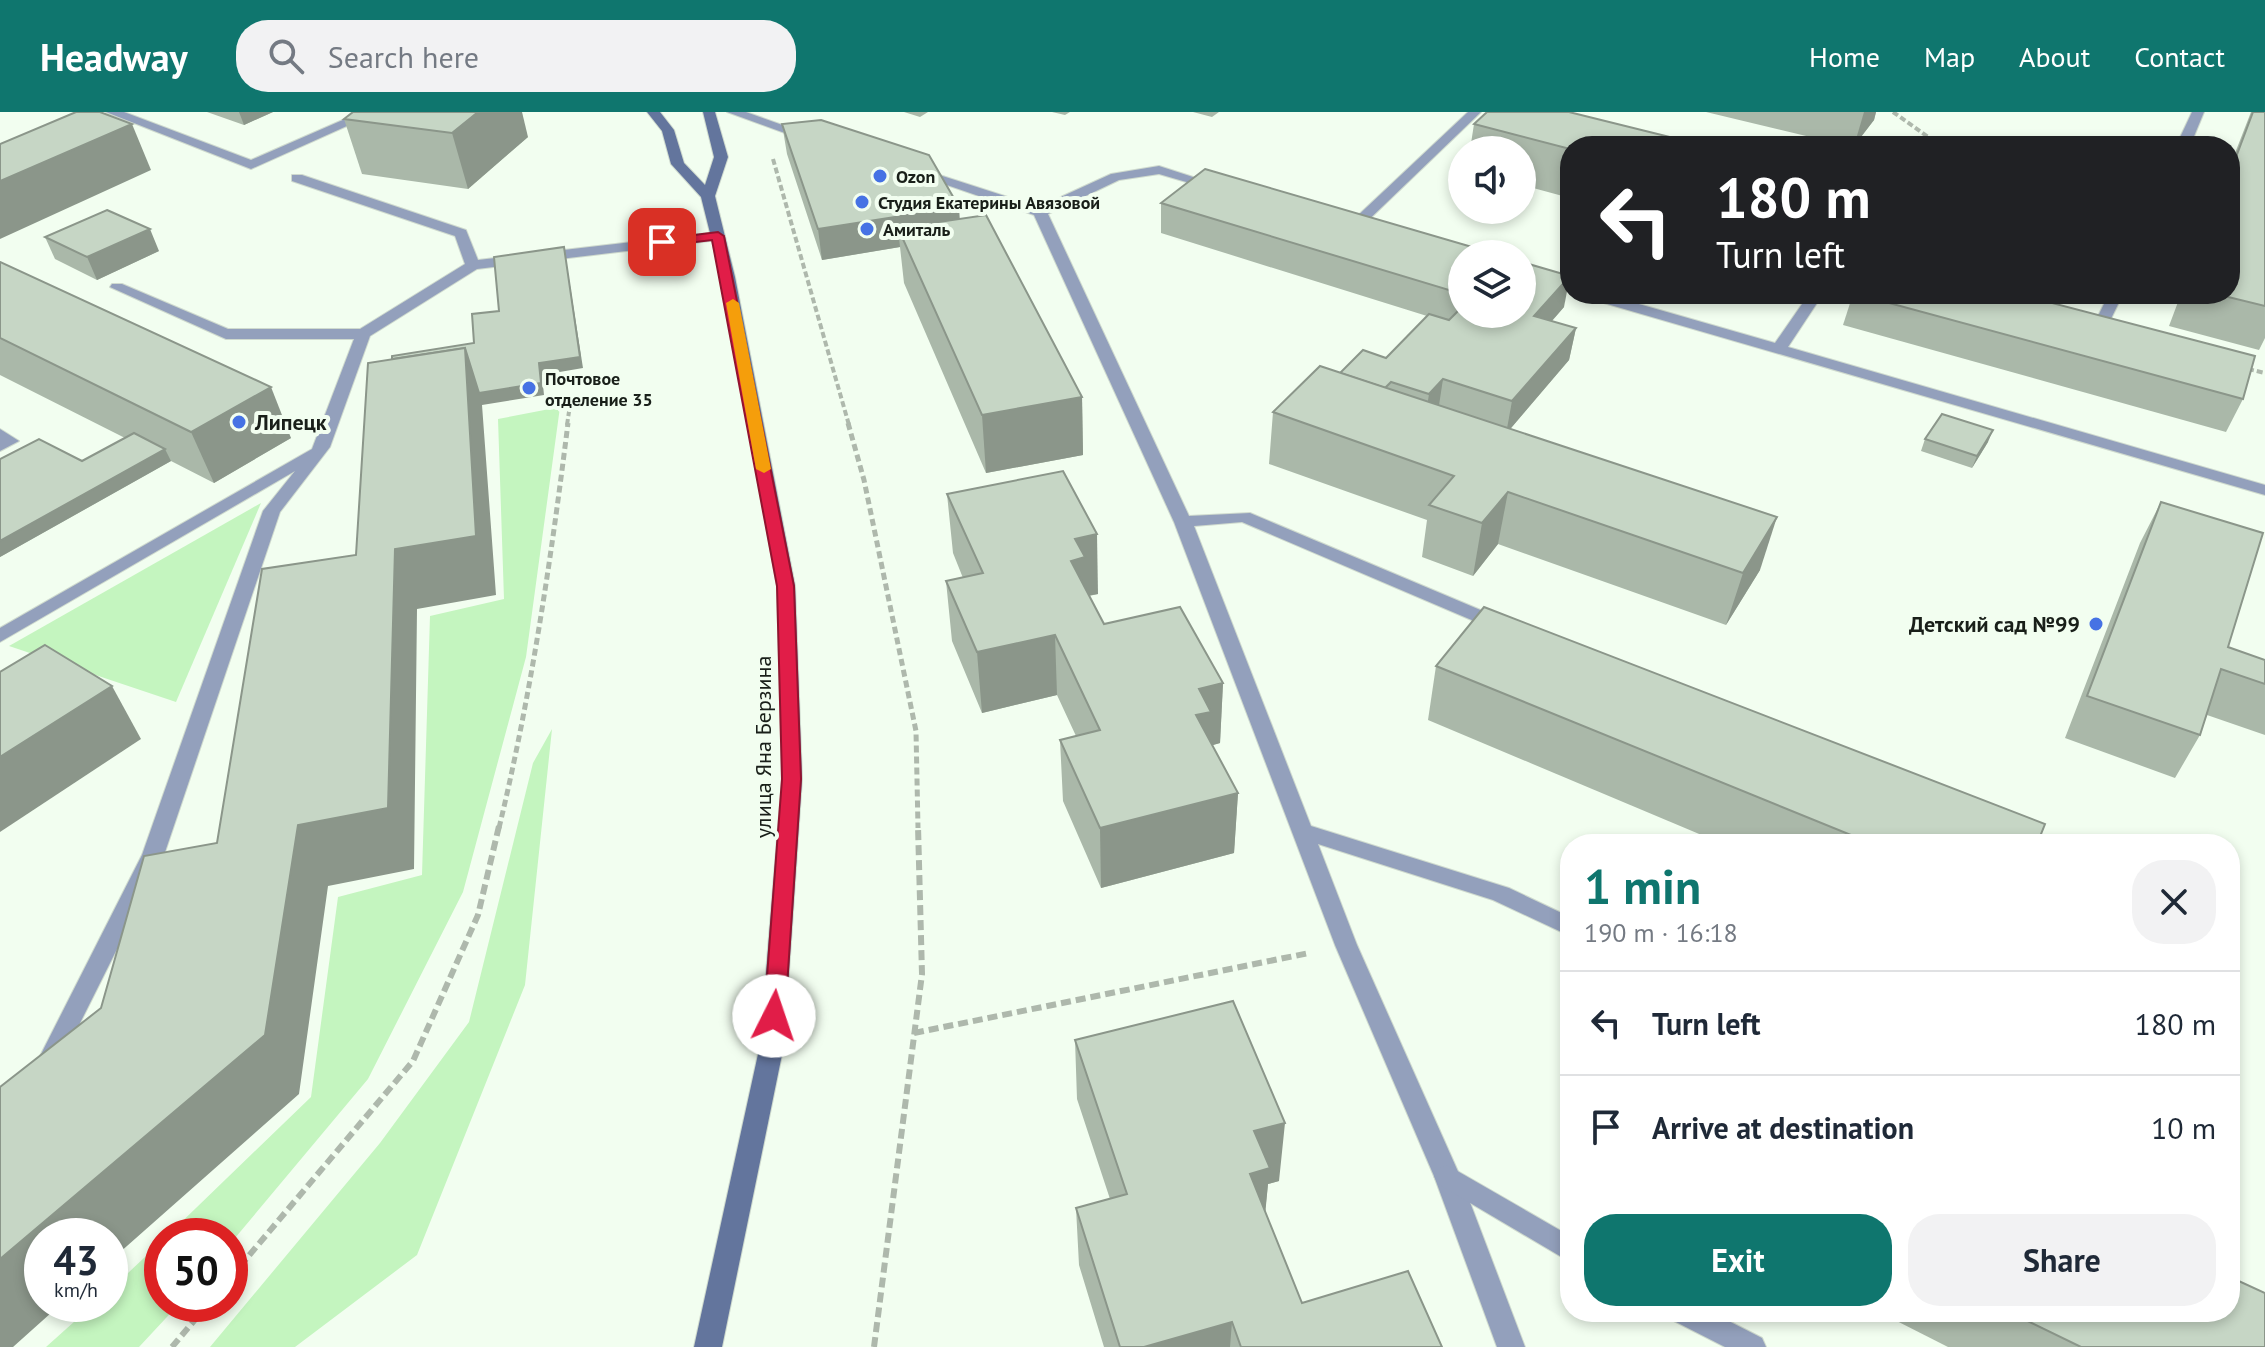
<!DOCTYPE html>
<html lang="en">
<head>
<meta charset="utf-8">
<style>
  body { margin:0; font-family:"PT Sans",sans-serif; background:#f2f2f3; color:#1f2937; height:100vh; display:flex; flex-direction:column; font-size:30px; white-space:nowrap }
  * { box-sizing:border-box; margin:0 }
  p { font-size:26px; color:#747a83 }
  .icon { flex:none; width:44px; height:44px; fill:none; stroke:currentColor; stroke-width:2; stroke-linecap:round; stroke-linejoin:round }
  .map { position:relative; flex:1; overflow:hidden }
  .panel { position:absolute; left:1560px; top:722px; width:680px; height:488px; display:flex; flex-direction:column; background:#fff; border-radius:32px; box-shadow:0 4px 12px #0003 }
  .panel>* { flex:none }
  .hud { position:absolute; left:1560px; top:24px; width:680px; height:168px; border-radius:32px; box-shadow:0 4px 12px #0003; background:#202124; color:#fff; overflow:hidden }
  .buttons { position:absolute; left:1448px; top:24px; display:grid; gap:16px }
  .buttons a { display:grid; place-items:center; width:88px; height:88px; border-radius:50%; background:#fff; box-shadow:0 4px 12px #0003; font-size:40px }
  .speed { position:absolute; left:24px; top:1106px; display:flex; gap:16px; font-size:40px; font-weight:700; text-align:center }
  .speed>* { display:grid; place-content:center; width:104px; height:104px; border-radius:50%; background:#fff; box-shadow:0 4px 12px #0003; line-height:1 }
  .speed small { font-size:20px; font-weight:400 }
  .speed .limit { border:12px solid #d22; background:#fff; color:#111 }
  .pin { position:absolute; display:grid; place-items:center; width:68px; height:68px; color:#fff; margin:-34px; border-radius:16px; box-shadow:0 4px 12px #0006 }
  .me { position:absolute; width:88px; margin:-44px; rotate:4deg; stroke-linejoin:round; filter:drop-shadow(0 0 6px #0008) }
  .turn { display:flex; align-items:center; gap:28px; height:168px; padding:0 24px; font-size:36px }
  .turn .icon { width:104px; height:104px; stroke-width:2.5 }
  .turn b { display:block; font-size:56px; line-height:68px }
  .round { display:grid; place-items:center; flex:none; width:84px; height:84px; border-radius:32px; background:#f2f2f3 }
  .head { display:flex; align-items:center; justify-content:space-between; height:136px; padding:0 24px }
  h1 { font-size:48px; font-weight:600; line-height:60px; color:#0f766e }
  .primary-button { display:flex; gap:16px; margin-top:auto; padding:16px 24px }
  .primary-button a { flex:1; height:92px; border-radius:32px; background:#0f766e; color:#fff; font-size:32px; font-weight:600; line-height:92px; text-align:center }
  .primary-button a+a { background:#f2f2f3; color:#1f2937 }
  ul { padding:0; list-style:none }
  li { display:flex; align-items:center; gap:24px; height:104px; padding:0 24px; border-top:2px solid #e0e1e3 }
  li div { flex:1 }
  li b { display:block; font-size:30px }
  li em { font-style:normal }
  header { display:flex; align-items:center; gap:48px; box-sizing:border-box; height:112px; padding:0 40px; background:#0f766e; color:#fff }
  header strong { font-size:38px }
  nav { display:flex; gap:44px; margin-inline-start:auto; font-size:28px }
  .search { width:560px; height:72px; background:#f2f2f3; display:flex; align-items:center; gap:20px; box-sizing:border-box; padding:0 28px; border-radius:32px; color:#747a83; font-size:30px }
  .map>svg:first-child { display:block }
  .green { fill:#c4f5bf }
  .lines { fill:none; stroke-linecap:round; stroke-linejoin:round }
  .service-casing { stroke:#cfdace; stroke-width:2 }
  .minor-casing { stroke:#cfdace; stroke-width:2 }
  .secondary-casing { stroke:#cfdace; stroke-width:2 }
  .path-far2 { stroke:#aeb8ac; stroke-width:4; stroke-dasharray:6 3; stroke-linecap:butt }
  .path-far1 { stroke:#aeb8ac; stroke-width:5; stroke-dasharray:7 4; stroke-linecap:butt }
  .path { stroke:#aeb8ac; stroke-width:6; stroke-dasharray:10 5; stroke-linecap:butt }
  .service { fill:#93a0bc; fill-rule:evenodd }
  .minor { fill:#93a0bc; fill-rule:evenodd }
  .secondary { fill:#63759d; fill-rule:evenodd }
  .wall { fill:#aab8a9 }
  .shaded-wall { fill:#8b968a }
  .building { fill:#c6d6c5; stroke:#8b968a; stroke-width:2 }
  .route { fill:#e11d48; stroke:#92132f; stroke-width:2 }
  .slow { fill:#f59e0b }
  .poi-dot { fill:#4672e4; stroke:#f2fef0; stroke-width:3 }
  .labels { text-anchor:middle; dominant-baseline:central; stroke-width:8; stroke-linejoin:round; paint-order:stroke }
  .far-poi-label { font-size:18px; font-weight:bold; fill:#191f19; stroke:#f2fef0; text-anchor:start }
  .poi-label { font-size:22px; font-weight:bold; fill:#191f19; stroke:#f2fef0; text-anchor:start }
  .street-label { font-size:22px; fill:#191f19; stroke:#f2fef0 }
</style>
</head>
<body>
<header>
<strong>Headway</strong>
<div class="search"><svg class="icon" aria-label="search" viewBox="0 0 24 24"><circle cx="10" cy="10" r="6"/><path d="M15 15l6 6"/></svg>Search here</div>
<nav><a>Home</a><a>Map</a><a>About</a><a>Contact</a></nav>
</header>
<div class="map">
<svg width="2265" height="1235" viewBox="0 0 2265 1235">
  <rect width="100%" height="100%" fill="#f2fef0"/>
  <g class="green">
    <polygon points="560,295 526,545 463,780 368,967 230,1132 230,1124 167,1124 311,985 338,785 422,763 430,504 504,487 498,307"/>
    <polygon points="261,391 176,590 9,534"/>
    <polygon points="552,617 525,873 417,1143 295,1235 210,1235 380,1031 469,910 533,651"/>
    <polygon points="162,1129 162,1192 179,1192 139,1235 46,1235 94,1192 110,1192 110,1178"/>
  </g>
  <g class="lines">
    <defs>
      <g id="service">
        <polygon points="106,0 124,0 251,48 361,0 378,0 251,57"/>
        <polygon points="727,0 746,0 816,25 804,28"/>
        <polygon points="1468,0 1481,0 1358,118 1339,115 1339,109 1351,110"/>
        <polygon points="2192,0 2204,0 2190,34 2176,34"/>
        <polygon points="1159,54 1224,75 1217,79 1159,62 1119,68 1048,102 1189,404 1250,401 1509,510 1511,514 1509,518 1495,518 1242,410 1194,414 1311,714 1509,776 1570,805 1570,824 1493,788 1318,732 1357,833 1460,1064 1525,1235 1497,1235 1434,1064 1335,833 1174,410 1034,103 912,61 924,58 1039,95 1111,62"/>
        <polygon points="292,63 302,63 466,118 478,148 718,120 725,124 718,128 477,157 370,224 330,335 280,400 164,743 57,957 49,960 41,957 37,950 142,743 263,399 295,359 0,530 0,516 312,337 354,227 226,227 110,175 112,172 122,172 228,217 360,217 465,152 455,124 292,69"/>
        <polygon points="1581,182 1604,182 1775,231 1809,182 1823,182 1788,235 2265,373 2265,383 1583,185"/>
        <polygon points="2109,182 2123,182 2105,219 2081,216 2081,210 2095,210"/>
        <polygon points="0,317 19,329 0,339"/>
      </g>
      <g id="minor">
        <polygon points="1447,1053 1570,1124 1570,1150 1438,1072 1434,1064 1438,1056"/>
        <polygon points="1671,1200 1711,1200 1762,1226 1766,1235 1725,1235 1674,1209"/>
      </g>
      <polygon id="secondary" points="647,0 660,0 674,18 684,51 705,73 714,45 703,0 715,0 728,45 715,84 735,165 795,474 802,667 784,933 722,1235 694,1235 760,933 782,667 777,474 721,165 701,85 671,52 662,19"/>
    </defs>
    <use href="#service" class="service-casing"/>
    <use href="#minor" class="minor-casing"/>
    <use href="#secondary" class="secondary-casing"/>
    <g class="path-far2">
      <polyline points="1893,0 1941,34"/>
      <polyline points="773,47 849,313"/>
      <polyline points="2248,257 2265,261"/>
      <polyline points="567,313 570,293"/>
    </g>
    <g class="path-far1">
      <polyline points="848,311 864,368 916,619 918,716"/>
      <path d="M 499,716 C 531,583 551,448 568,311"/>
    </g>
    <g class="path">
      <polyline points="914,921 1309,841"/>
      <polyline points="230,1166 413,949 478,803 499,714"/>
      <polyline points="172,1235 208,1192"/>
      <polyline points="874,1235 922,862 918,714"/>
    </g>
    <use href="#service" class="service"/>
    <use href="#minor" class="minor"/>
    <use href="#secondary" class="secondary"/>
  </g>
  <g class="wall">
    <polygon points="207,0 273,0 244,13"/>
    <polygon points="904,0 928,0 920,5"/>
    <polygon points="1052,0 1070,0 1065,3"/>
    <polygon points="1193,0 1219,0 1212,5"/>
    <polygon points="1706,0 1876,0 1874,8 1854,34 1848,34"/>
    <polygon points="2251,0 2265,0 2265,226 2259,238 2169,214 2181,182 2230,182 2230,54"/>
    <polygon points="344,7 528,25 468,77 362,62"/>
    <polygon points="782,12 960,107 1082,285 1083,343 986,361 904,171 900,135 822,148 787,42"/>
    <polygon points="1474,12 1570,34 1570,86 1522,73 1522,38 1470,38"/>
    <polygon points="1161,91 1462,142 1462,202 1564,195 1552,209 1576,216 1569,248 1510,317 1760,458 1726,513 1498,432 1473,464 1422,445 1427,408 1269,352 1273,300 1340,261 1386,246 1427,204 1161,121"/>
    <polygon points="45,125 159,139 97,168 55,147"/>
    <polygon points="0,150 291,326 214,371 171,349 0,445 0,347 82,349 125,326 0,263"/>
    <polygon points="1853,182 2018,182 2243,287 2226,320 1843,213"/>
    <polygon points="1925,327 1988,330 1972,356 1921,339"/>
    <polygon points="947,382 1098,482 1089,484 1104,512 1223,571 1220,631 1212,633 1238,681 1234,741 1101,776 1063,689 1060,628 1076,624 1057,583 982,601 952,529 946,469 963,466 953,441"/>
    <polygon points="2161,390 2228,535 2265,548 2265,623 2207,603 2200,623 2175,666 2065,626 2140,431"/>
    <polygon points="1436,554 2037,732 1723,732 1428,608"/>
    <polygon points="1075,928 1279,1069 1268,1072 1265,1100 1302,1191 1442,1235 1104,1235 1079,1153 1076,1096 1110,1087 1077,987"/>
    <polygon points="1879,1200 2230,1200 2265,1235 1948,1235"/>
  </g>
  <g class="shaded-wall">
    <polygon points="239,0 273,0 244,13"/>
    <polygon points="478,0 522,0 528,25 468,77 452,21"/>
    <polygon points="1864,0 1876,0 1874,8 1854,34"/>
    <polygon points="132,12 151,58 0,127 0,69"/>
    <polygon points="959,95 961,126 898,116 900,135 822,148 818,117"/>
    <polygon points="150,117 159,139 97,168 87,145"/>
    <polygon points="564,135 583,256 542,263 544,283 482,293 496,483 417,497 414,757 328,774 299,982 110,1149 110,1124 42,1124 42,1192 61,1192 13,1235 0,1235 0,1147 298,713 465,236 539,251"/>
    <polygon points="1570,164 1564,195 1528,236 1534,204"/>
    <polygon points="1576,216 1569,248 1506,322 1512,289"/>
    <polygon points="1443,267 1438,300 1424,315 1429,282"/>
    <polygon points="271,275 291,326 214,371 191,320"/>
    <polygon points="1082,285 1083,343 986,361 982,303"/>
    <polygon points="1993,318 1988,330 1972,356 1977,344"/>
    <polygon points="165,337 171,349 0,445 0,429"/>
    <polygon points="1508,380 1498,432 1473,464 1482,411"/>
    <polygon points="1777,405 1760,458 1726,513 1743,461"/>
    <polygon points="1097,422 1098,482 1086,484 1071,449 1075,427"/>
    <polygon points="1055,523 1057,583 982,601 977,540"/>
    <polygon points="1223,571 1220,631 1210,634 1196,603 1199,577"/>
    <polygon points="112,574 141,627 0,720 0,645"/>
    <polygon points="1238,681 1234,741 1101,776 1100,716"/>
    <polygon points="1285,1011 1279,1069 1268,1072 1264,1114 1245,1119 1254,1019"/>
    <polygon points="1232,1210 1230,1235 1144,1235"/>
  </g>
  <g class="building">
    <polygon points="76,0 100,0 132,12 0,69 0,32"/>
    <polygon points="353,0 478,0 452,21 344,7"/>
    <polygon points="1487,0 1569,0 1706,34 1570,34 1570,37 1474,12"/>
    <polygon points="2253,0 2265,0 2265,194 2216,182 2230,182 2230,61"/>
    <polygon points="821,8 929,43 959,95 818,117 782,12"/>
    <polygon points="1205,57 1496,142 1462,142 1462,182 1161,91"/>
    <polygon points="107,98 150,117 87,145 45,125"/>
    <polygon points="986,103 1082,285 982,303 898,116"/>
    <polygon points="564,135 580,245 539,251 541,271 479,281 465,236 392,247 392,244 474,231 472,202 499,199 494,145"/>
    <polygon points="0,150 271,275 191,320 0,226"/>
    <polygon points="1522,150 1570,164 1534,204 1576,216 1512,289 1443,267 1429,282 1391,270 1385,276 1340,261 1363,238 1386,246 1429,202 1449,208 1462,195 1462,202 1522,202"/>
    <polygon points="1856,182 2018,182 2255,244 2243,287"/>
    <polygon points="465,236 476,424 395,437 388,696 298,713 265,923 0,1147 0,975 101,896 144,744 217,731 262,457 356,443 368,251"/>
    <polygon points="1320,254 1777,405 1743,461 1508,380 1482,411 1429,393 1454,364 1273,300"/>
    <polygon points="1942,302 1993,318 1977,344 1925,327"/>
    <polygon points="134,321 165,337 0,429 0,347 39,327 82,349"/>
    <polygon points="1063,359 1097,422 1075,427 1085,445 1071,449 1104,512 1180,495 1223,571 1199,577 1211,600 1196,603 1238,681 1100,716 1060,628 1100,618 1055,523 977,540 946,469 983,461 947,382"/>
    <polygon points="2161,390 2263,421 2228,535 2265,548 2265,572 2221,557 2200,623 2087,584"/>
    <polygon points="1484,495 2045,712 2037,732 1873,732 1436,554"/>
    <polygon points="45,533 112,574 0,645 0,560"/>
    <polygon points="1233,889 1285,1011 1254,1019 1270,1056 1250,1062 1302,1191 1408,1159 1442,1235 1241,1235 1232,1210 1144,1235 1120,1235 1076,1096 1127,1082 1075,928"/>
    <polygon points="2230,1165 2265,1181 2265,1235 2081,1235 2009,1200 2230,1200"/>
  </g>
  <polygon class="route" points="718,120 724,124 794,474 801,667 785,904 782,910 774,912 767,910 764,904 782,667 777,474 712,128 662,134 656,130 662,127"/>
  <polygon class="slow" points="733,187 739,191 771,357 764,361 756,357 726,191"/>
  <g class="poi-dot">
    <circle cx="880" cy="64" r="8"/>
    <circle cx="862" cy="90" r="8"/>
    <circle cx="867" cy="117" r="8"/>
    <circle cx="529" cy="276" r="8"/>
    <circle cx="239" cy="310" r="8"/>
    <circle cx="2096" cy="512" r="8"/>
  </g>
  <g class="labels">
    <g class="far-poi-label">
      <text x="896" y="64">Ozon</text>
      <text x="878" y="90">Студия Екатерины Авязовой</text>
      <text x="883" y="117">Амиталь</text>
      <text x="545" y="266">Почтовое<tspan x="545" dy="21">отделение 35</tspan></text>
    </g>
    <g class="poi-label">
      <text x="255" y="310">Липецк</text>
      <text x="2080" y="512" text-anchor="end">Детский сад №99</text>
    </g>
    <g class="street-label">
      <text transform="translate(763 635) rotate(-90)">улица Яна Берзина</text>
    </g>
  </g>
</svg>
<div class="buttons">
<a><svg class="icon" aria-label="sound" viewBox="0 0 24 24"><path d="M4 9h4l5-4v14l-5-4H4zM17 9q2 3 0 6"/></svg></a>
<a><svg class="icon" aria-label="layers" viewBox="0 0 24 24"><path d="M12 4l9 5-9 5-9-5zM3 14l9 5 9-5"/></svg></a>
</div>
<div class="speed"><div>43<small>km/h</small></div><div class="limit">50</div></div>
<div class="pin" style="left:662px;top:130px;background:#d93025"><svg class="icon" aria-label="arrive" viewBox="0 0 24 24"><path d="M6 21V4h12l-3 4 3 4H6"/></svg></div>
<svg class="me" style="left:774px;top:904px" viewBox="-20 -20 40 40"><circle r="19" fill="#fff"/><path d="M0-13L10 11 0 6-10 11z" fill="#e11d48"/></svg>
<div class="hud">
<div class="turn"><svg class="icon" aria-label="left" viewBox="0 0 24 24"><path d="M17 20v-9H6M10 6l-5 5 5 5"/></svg><div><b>180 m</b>Turn left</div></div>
</div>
<section class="panel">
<div class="head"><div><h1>1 min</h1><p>190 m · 16:18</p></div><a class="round"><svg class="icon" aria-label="close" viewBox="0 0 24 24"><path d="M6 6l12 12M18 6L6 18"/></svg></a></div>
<ul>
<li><svg class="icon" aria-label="left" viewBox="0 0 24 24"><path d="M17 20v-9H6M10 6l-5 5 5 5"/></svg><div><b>Turn left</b></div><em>180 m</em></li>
<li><svg class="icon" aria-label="arrive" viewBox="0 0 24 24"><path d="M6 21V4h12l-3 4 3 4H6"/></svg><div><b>Arrive at destination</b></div><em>10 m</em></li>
</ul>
<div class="primary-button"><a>Exit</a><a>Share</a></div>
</section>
</div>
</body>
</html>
